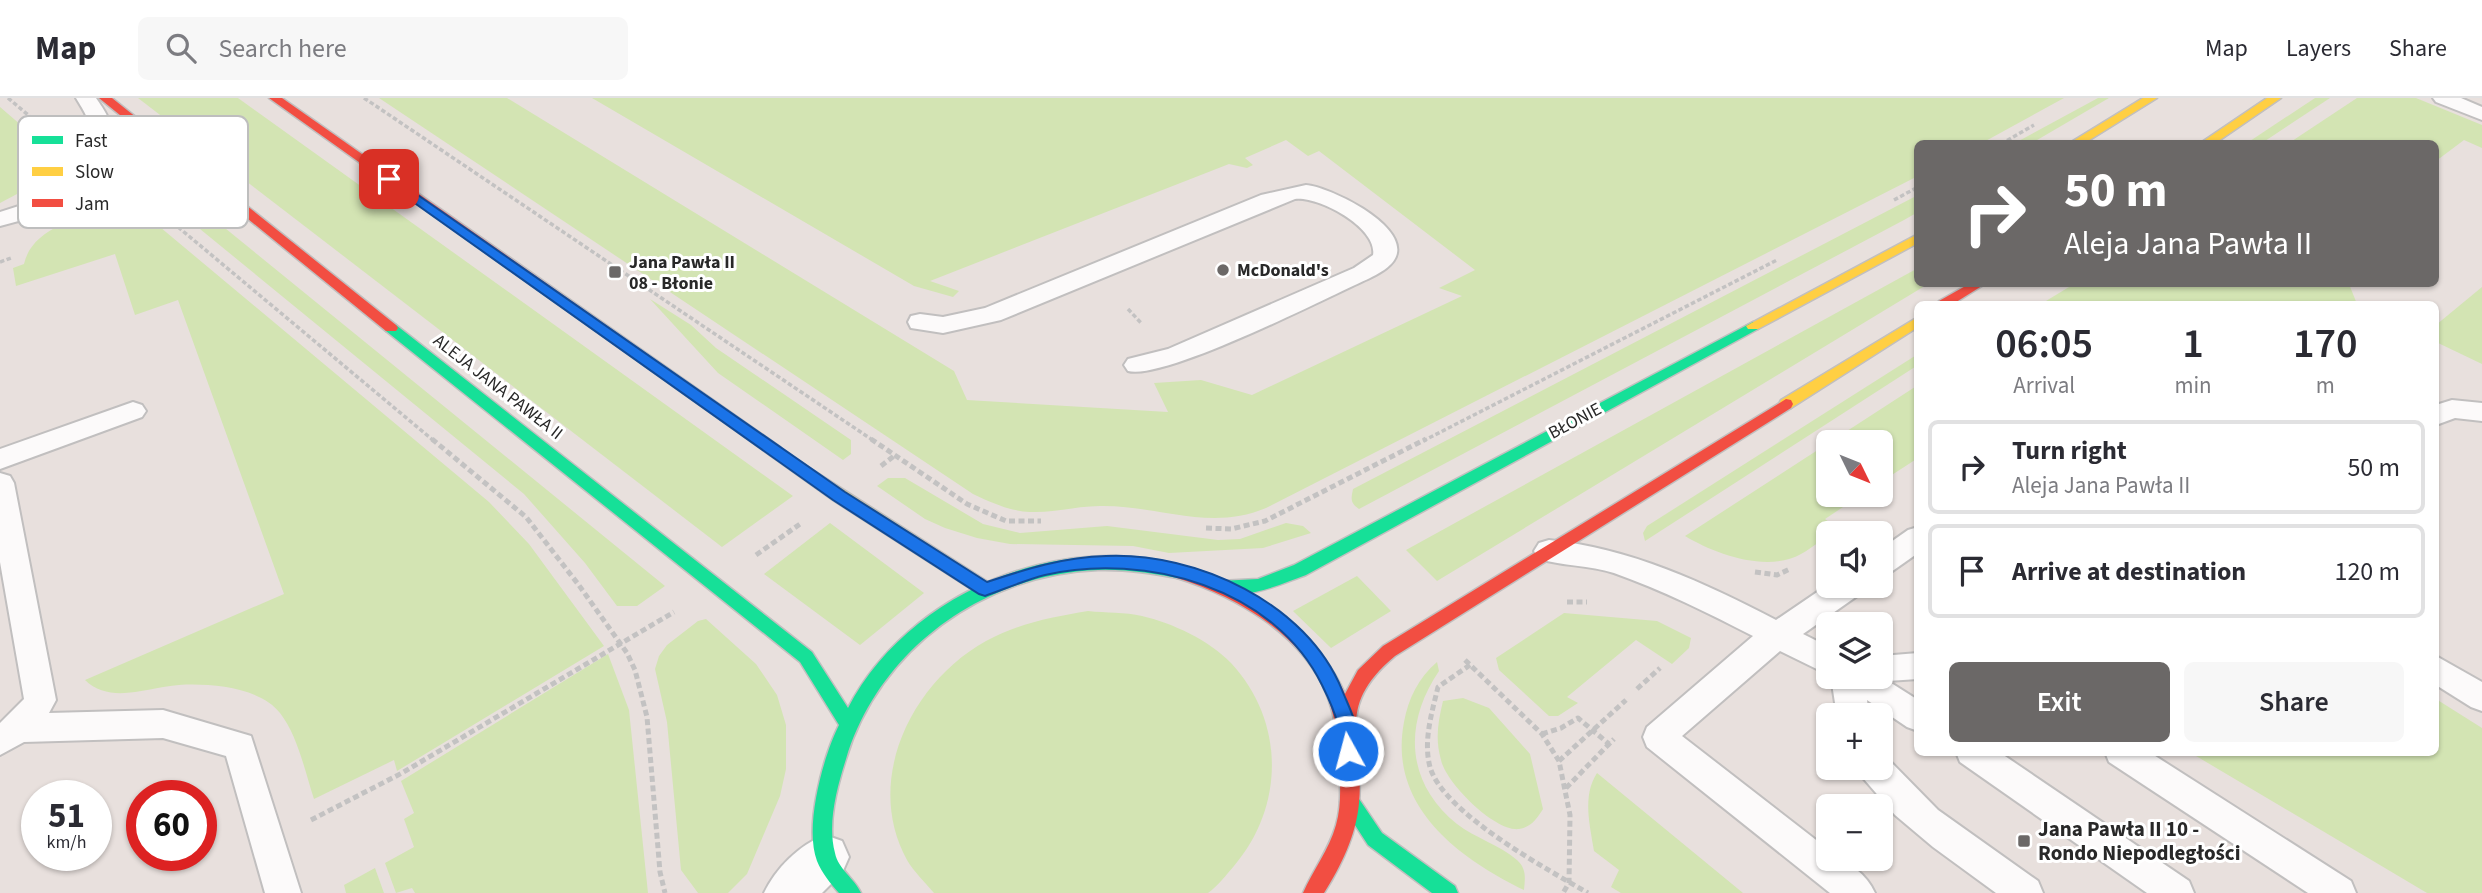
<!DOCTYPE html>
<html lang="en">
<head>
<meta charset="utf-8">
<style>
  body { margin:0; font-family:"Source Sans 3",sans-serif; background:#f7f7f7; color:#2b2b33; height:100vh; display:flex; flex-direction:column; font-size:26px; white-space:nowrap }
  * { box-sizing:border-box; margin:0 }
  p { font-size:23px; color:#7c7c81 }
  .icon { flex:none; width:38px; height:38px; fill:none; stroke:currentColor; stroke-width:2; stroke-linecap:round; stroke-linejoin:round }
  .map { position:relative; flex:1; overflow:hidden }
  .panel { position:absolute; left:1914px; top:203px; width:525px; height:455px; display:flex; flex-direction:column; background:#fff; border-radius:10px; box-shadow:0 2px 5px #0004 }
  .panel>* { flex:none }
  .guide { position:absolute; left:1914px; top:42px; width:525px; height:147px; border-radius:10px; box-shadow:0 2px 5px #0004; background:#6b6867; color:#fff; overflow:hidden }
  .needle { width:46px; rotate:133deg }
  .controls { position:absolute; left:1816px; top:332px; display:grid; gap:14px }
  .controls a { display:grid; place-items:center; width:77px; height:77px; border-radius:10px; background:#fff; box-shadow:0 2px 5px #0004; font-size:35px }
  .speed { position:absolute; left:21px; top:682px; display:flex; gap:14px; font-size:35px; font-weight:700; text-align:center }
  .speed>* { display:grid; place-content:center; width:91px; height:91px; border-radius:50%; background:#fff; box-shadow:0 2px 5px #0004; line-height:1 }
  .speed small { font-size:18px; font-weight:400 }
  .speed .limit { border:10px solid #d22; background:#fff; color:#111 }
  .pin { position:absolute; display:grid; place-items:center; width:60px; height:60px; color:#fff; margin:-30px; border-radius:14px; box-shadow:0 4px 10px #0006 }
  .me { position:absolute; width:77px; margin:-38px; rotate:353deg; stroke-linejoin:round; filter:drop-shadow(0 0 5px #0008) }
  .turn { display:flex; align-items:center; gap:24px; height:147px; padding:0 35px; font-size:32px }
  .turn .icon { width:91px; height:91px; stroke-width:2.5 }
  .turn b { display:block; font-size:49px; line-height:60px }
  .eta { display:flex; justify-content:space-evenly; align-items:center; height:119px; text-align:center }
  .eta b { font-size:42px; font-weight:600; line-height:49px }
  .button { display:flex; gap:14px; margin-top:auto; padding:14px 35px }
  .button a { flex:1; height:80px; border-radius:10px; background:#6b6867; color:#fff; font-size:28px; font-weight:600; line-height:80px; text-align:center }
  .button a+a { background:#f7f7f7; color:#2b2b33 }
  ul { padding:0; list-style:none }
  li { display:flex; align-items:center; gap:21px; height:94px; margin:0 14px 10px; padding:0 21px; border:4px solid #e1e1e2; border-radius:10px }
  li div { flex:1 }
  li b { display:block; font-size:26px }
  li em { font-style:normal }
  header { display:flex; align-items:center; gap:42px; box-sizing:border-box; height:98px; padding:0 35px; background:#fff; border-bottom:2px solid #e1e1e2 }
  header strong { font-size:33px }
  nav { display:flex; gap:38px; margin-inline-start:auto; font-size:24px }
  .search { width:490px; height:63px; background:#f7f7f7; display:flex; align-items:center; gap:18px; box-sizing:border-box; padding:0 24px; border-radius:10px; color:#7c7c81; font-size:26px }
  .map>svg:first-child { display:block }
  .green { fill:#d3e4b3 }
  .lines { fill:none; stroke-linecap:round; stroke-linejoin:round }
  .lane-casing { stroke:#c1bfbf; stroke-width:4 }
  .street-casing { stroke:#c1bfbf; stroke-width:4 }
  .fast-casing { stroke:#c1bfbf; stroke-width:3 }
  .slow-casing { stroke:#c1bfbf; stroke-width:3 }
  .jam-casing { stroke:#c1bfbf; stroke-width:3 }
  .path-far1 { stroke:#c3c2c2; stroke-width:3.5; stroke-dasharray:4.5 2.5; stroke-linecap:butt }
  .path { stroke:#c3c2c2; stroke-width:5; stroke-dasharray:6 3.5; stroke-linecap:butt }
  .lane { fill:#fcfafa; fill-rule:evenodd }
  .street { fill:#fcfafa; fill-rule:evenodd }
  .fast { fill:#16e098; fill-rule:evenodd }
  .slow { fill:#ffcf43; fill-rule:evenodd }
  .jam { fill:#f24e42; fill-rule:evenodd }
  .route { fill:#1a73e8; stroke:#114b97; stroke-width:2 }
  .poi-dot { fill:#6b6867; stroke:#fff; stroke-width:2.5 }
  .labels { text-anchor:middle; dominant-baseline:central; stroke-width:6; stroke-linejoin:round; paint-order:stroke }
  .poi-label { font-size:18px; font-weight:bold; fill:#282828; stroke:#fff; text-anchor:start }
  .street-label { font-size:18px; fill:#282828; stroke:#fff }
  .near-poi-label { font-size:21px; font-weight:bold; fill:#282828; stroke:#fff; text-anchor:start }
  .key { fill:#fff; stroke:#bebebe; stroke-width:2 }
  .key-label { font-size:19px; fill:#282828 }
</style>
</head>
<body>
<header>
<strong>Map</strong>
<div class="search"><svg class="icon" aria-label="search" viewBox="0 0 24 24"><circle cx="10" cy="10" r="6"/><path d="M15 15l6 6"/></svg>Search here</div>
<nav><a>Map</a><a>Layers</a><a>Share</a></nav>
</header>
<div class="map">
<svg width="2482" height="795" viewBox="0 0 2482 795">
  <rect width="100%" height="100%" fill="#e8e0dd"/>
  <g class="green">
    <polygon points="138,0 238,0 793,398 722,449"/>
    <path d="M 379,0 L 507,0 L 954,273 L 967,302 L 1168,314 L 1154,285 L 1201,282 L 1252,297 L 1462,198 L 1439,190 L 1475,172 L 1319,53 L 1308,58 L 1286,42 L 1245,60 L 1253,67 L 1247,70 L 1229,66 L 930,183 L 959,193 L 953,199 L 914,188 L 592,0 L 2064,0 L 1982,45 L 1918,46 L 1918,78 L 1266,410 C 1209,434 1159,407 1100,408 C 1077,408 1053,415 1030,414 C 1010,413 992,405 973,396 Z"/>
    <polygon points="2098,0 2109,0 2032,45 2015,45"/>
    <polygon points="2315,0 2330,0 2262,45 2247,45"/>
    <polygon points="2357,0 2416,0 2482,27 2482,50 2464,42 2436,63 2436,46 2289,45"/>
    <polygon points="0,9 58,59 52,63 59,69 36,86 0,105"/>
    <polygon points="156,95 188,100 665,488 637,508 617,508 585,465 524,396"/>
    <path d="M 1918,97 L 1918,114 L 1904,122 L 1359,411 C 1350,405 1351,401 1353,391 Z"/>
    <path d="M 105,112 L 142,114 L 489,404 L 529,446 L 604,548 L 397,673 L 394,662 L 314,701 C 305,674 298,638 280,615 C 260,589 209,585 179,587 C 149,589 110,607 85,582 L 284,496 L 178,202 L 135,217 L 115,156 L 16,188 L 13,170 L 24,166 C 32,131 75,121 105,112 Z"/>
    <polygon points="1918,170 1918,186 1928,186 1437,483 1406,452"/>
    <polygon points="2074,186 2349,186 2357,206 2041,206"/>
    <polygon points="2482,189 2482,266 2436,244 2436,227"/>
    <polygon points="650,201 691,227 716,250 851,342 851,356 843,362 718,275"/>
    <polygon points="1918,256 1918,267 1645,443 1643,435 1647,428"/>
    <path d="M 1918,287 L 1918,360 L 1881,384 L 1881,345 L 1829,345 L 1829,397 L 1861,397 L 1825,421 L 1837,430 C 1826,438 1814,449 1801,456 C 1767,475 1715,456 1685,438 Z"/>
    <polygon points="888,380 905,380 983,426 1020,435 1107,428 1218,442 1240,441 1286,425 1303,428 1311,435 1263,450 1169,455 1133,448 1010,446 977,440 945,430 925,421 877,388"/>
    <polygon points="830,425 924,495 860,547 764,476"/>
    <polygon points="1357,478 1391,513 1331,550 1293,513"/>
    <path d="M 1088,513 C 1106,515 1125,514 1142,518 C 1172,525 1209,542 1231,565 C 1285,623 1285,708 1234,768 C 1226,777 1218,788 1208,795 L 934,795 C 925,784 914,774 907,762 C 863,682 912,584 986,543 C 1019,525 1053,519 1088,513 Z"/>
    <polygon points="1564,515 1657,523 1691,540 1689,550 1672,566 1636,542 1567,599 1578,605 1558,618 1549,618 1499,572 1496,560"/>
    <polygon points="706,521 756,566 777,597 786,627 786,671 780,698 747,776 728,795 698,795 681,772 667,624 655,571 659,558 667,547 698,523"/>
    <polygon points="608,556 629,612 648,795 415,795 412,790 396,795 385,765 414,749 404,721 414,715 401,683"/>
    <path d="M 1437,564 L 1439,573 C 1403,626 1406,685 1457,726 C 1475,740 1500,747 1517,762 C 1527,771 1525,781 1524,792 C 1457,759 1388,708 1404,624 C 1408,601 1419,579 1437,564 Z"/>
    <path d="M 1463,600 L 1489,610 L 1530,656 L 1543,711 C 1537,720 1532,729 1519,731 C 1495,734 1446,685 1441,662 C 1435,641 1438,624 1443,603 Z"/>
    <polygon points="2436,601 2482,630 2482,795 2427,795 2191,655 2436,654"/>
    <path d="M 1597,675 L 1743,795 L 1621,795 L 1611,789 L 1619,772 L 1594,753 C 1590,727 1582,698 1597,675 Z"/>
    <polygon points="375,770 384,795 346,795 344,787"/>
  </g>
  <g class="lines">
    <defs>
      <g id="lane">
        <path d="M 76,0 L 96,0 C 104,12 115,26 109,41 C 105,54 71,88 60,96 C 115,82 166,77 221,88 L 229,90 L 232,95 L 229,100 L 221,102 C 132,83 83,107 0,128 L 0,114 L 22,107 L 25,101 C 41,89 81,59 88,40 C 94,26 83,12 76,0 Z"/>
        <polygon points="2433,0 2461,0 2482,9 2482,22 2436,4"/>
        <path d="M 1306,87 C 1330,89 1403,125 1397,155 C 1395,167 1380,175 1370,180 C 1328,199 1164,283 1128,273 L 1124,267 L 1128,261 L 1168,251 L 1354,170 L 1373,157 C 1378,130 1319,98 1295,101 L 1001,222 L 943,235 L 911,230 L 908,224 L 911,218 L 920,216 L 943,219 L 985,210 L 1261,97 Z"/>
        <polygon points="2452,302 2482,305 2482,323 2455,320 2436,327 2436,307"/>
        <polygon points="133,304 142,307 146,313 142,319 0,371 0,351"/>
        <polygon points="0,375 10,378 14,385 56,602 49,615 163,612 251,638 301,795 265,795 226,658 163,640 24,644 0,657 0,625 24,601 0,464"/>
        <polygon points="1918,429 1918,455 1891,474 1881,477 1881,451 1908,432"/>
        <path d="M 1549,442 C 1630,450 1705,485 1776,522 L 1829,486 L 1864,488 L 1860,496 L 1803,536 L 1829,549 L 1829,577 L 1780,553 L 1682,638 L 1829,752 L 1829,761 C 1848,761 1867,777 1875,795 L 1830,795 L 1647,649 L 1643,639 L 1647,629 L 1753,538 C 1708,515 1662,492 1614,475 C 1589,467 1563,468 1539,461 L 1534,453 L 1539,445 Z"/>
        <polygon points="1918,555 1918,581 1888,583 1918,602 1918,633 1907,629 1867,602 1869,618 1837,618 1831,579 1881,579 1881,558"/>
        <polygon points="2436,558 2482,584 2482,613 2471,609 2436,587"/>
        <polygon points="1956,654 1999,654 2189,783 2194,795 2147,795 1960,664"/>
        <polygon points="2105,654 2149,654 2351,783 2356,795 2308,795 2109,664"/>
        <polygon points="1881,658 1887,660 1938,712 2038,783 2043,795 1996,795 1933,749 1895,717 1863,680 1858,670 1881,670"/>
      </g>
      <path id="street" d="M 825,737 L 842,743 L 849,759 L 842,775 L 822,795 L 764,795 C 776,770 799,747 825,737 Z"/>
      <g id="fast">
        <path d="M 1753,224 L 1758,225 L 1760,228 L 1758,231 L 1306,477 C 1280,486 1249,502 1220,493 L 1218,488 L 1220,483 L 1258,481 L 1294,467 Z"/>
        <path d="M 391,226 L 396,227 L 812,554 L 848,610 C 908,494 1063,430 1189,470 L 1191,475 L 1189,480 L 1183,481 C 1155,476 1127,471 1098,472 C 984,476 879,551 846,661 C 837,689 827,726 835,755 C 838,771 855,781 861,795 L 839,795 C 830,785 822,775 817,763 C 804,729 823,659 839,627 L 800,564 L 386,233 L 384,230 Z"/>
        <polygon points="1350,696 1357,698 1382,735 1455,788 1458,795 1432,795 1368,747 1340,704 1343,698"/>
      </g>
      <g id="slow">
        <polygon points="2143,0 2157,0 2083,46 2068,46"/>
        <polygon points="2267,0 2281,0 2214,46 2199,46"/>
        <polygon points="1918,136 1918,145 1758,231 1748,231 1746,228"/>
        <polygon points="1918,219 1918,229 1791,310 1781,310 1779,306 1781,302"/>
        <polygon points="775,348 991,486 993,491 991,496 979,496 833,402 770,357 767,353 770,349"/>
      </g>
      <g id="jam">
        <polygon points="99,0 112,0 396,227 398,230 396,233 386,233"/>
        <polygon points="269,0 282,0 780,349 783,353 780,357 770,357"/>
        <polygon points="1969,186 1985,186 1953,206 1937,206 1939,203"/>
        <path d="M 1786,301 L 1791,302 L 1793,306 L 1791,310 L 1395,558 C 1333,610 1365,640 1359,705 C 1356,738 1341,768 1324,795 L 1303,795 C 1313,772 1329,752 1336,727 C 1342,706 1340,685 1339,663 C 1338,640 1335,617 1326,595 C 1302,536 1235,498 1177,480 L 1175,475 L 1177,470 C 1188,467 1203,474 1214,478 C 1269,499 1321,542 1345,596 L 1358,572 L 1383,548 Z"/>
      </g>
    </defs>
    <use href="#lane" class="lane-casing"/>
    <use href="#street" class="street-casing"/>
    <use href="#fast" class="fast-casing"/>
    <use href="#slow" class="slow-casing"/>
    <use href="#jam" class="jam-casing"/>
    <g class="path-far1">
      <polyline points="8,0 53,38"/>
      <polyline points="364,0 874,343"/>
      <polyline points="2001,46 2034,27"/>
      <polyline points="1894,102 1918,89"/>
      <polyline points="178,129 434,343"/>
      <polyline points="0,164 11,160"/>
      <polyline points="1128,211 1142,226"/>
      <polyline points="1423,343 1777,162"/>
    </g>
    <g class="path">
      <polyline points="432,341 526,419 578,486 627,555 635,572 647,619 660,774 665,795"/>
      <polyline points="871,341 967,406 1006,423 1041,423"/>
      <polyline points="881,368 894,358"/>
      <polyline points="1206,430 1231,431 1265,423 1426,341"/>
      <polyline points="756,457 800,426"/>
      <polyline points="1755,474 1777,477 1790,471"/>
      <polyline points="1567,504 1587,504"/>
      <polyline points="1465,562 1542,636 1559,663 1570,717 1569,785 1563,795"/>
      <path d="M 1470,567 L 1438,589 C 1432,614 1423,643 1430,669 C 1443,715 1547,771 1588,795"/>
      <polyline points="1637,591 1660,570"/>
      <polyline points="1542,636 1561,630 1578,620 1609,646 1614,641"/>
      <polyline points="1559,663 1626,602"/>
      <polyline points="1566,690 1609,646"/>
      <polyline points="311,722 402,675 674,514"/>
    </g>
    <use href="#lane" class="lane"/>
    <use href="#street" class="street"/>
    <use href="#fast" class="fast"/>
    <use href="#slow" class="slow"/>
    <use href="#jam" class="jam"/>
  </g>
  <path class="route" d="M 389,77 L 845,394 L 987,484 C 1026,471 1064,459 1106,458 C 1196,454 1307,505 1342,592 C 1350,612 1365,638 1355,658 L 1348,661 L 1341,658 C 1337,648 1340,638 1338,627 C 1335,615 1328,599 1322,587 C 1275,490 1145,454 1045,477 C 1025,482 1005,491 985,498 L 979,496 L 833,402 L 385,84 L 385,79 Z"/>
  <g class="poi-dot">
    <circle cx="1223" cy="172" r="7"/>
    <rect x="608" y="167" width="14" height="14" rx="3.5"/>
    <rect x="2017" y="736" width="14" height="14" rx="3.5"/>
  </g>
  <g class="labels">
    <g class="poi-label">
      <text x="629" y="164">Jana Pawła II<tspan x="629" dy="21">08 - Błonie</tspan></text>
      <text x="1237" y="172">McDonald's</text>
    </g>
    <g class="street-label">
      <text transform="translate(498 289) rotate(38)">ALEJA JANA PAWŁA II</text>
      <text transform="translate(1575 323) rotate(-28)">BŁONIE</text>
    </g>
    <g class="near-poi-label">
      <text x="2038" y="731">Jana Pawła II 10 -<tspan x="2038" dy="24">Rondo Niepodległości</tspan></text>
    </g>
  </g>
  <rect x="18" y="18" width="230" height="112" rx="10" class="key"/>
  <rect x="32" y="38" width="31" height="8" fill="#16e098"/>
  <rect x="32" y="69" width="31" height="9" fill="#ffcf43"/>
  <rect x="32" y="101" width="31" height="8" fill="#f24e42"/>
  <g class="key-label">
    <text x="75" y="49">Fast</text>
    <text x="75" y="80">Slow</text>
    <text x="75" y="112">Jam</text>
  </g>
</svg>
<div class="controls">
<a><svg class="needle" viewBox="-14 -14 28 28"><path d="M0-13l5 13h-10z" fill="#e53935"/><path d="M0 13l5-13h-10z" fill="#7c7c81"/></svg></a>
<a><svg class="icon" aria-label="sound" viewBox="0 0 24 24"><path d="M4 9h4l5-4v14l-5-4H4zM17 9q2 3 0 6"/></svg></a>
<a><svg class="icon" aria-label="layers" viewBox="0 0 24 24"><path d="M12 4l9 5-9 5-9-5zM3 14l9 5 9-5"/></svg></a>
<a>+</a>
<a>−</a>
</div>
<div class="speed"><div>51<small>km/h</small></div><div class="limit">60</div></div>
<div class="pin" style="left:389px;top:81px;background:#d93025"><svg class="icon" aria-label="arrive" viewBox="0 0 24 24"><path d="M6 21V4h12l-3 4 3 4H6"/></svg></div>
<svg class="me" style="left:1348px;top:653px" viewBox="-20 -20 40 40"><circle r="17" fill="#1a73e8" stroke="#fff" stroke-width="3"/><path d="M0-11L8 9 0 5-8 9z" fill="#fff"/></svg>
<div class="guide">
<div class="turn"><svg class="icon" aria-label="right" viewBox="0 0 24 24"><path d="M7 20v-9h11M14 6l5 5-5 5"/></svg><div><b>50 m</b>Aleja Jana Pawła II</div></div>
</div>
<section class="panel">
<div class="eta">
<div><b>06:05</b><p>Arrival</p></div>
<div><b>1</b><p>min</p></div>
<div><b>170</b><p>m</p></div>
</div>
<ul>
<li><svg class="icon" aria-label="right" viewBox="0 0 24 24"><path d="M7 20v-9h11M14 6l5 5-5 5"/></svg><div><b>Turn right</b><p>Aleja Jana Pawła II</p></div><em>50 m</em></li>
<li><svg class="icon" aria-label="arrive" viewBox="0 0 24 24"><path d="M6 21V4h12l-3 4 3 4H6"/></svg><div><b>Arrive at destination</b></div><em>120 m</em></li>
</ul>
<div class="button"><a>Exit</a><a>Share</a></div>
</section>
</div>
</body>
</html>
